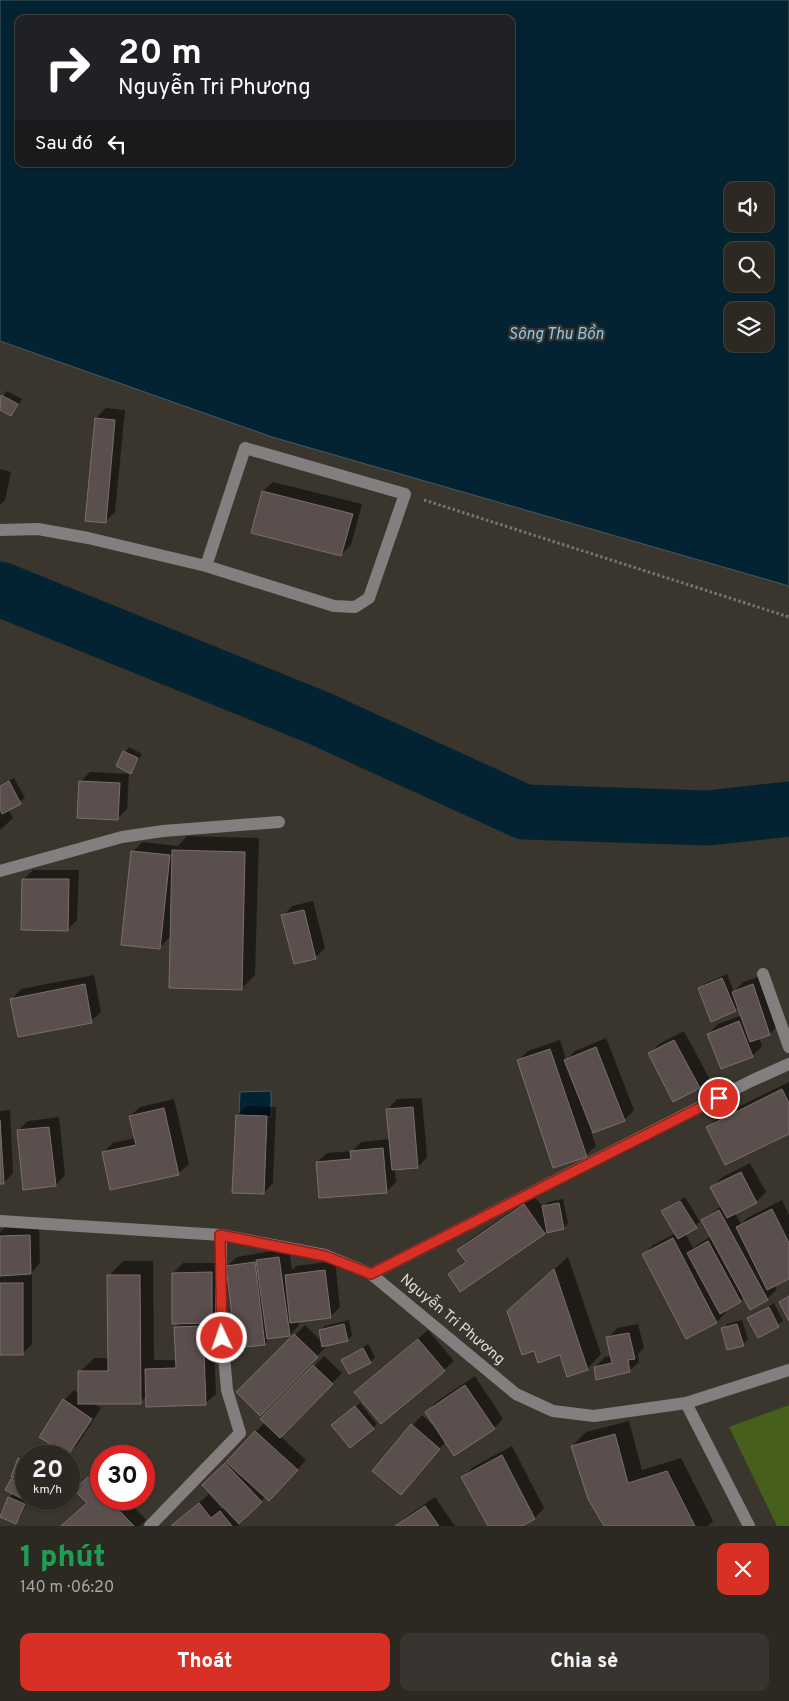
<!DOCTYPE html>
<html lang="vi">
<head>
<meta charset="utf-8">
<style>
  body { margin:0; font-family:Overpass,sans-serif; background:#38342f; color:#f1f3f6; height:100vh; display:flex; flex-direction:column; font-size:19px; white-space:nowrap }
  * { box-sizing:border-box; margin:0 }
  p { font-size:16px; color:#a6a6a5 }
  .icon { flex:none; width:28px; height:28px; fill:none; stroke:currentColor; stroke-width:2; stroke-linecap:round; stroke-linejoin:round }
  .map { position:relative; height:1526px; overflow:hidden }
  .side { display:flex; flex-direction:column; background:#2c2822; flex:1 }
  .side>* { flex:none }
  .guide { position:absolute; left:15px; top:15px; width:500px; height:152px; border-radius:10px; box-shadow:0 1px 4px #0004,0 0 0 1px #484440; background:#202124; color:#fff; overflow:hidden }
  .fabs { position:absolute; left:724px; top:182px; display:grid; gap:10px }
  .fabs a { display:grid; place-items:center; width:50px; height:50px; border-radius:10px; background:#2c2822; box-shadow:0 1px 4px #0004,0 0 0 1px #484440; font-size:25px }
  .speed { position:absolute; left:15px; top:1445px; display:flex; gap:10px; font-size:25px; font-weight:700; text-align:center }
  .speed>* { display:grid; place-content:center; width:65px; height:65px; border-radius:50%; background:#2c2822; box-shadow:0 1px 4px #0004,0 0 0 1px #484440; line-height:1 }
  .speed small { font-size:12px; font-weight:400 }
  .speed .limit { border:8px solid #d22; background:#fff; color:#111 }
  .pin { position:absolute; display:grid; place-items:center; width:42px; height:42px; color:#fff; margin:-21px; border:2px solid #fff; border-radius:50%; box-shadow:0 1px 5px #0007 }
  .me { position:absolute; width:55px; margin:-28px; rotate:357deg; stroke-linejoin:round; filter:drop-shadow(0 0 4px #0008) }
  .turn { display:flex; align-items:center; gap:18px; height:105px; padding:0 20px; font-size:22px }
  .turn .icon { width:65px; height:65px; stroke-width:2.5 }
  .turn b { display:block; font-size:35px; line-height:42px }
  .then { display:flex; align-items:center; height:48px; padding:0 20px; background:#0003; gap:10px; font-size:19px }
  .round { display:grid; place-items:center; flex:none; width:52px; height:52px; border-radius:10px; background:#38342f }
  .overview { display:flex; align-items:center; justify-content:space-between; height:85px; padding:0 20px }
  h1 { font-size:30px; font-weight:800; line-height:38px; color:#1e9e55 }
  .cta { display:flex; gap:10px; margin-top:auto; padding:10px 20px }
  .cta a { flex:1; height:58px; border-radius:10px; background:#d93025; color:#fff; font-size:20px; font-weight:800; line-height:58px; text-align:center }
  .cta a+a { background:#38342f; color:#f1f3f6 }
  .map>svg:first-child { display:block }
  .green { fill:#475f1d }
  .water { fill:#042332; stroke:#455a63; fill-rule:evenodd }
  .shadow { fill:#0007 }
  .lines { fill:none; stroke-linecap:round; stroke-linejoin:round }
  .river { stroke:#042332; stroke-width:55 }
  .building { fill:#5b4f4e; stroke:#7b6e6d }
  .path { stroke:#78756d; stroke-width:3; stroke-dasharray:2.5 2.5; stroke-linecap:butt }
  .minor { stroke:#847e7f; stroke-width:12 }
  .route-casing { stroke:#8d1f18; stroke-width:12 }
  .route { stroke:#d93025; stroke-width:9 }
  .labels { text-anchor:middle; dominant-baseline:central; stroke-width:4.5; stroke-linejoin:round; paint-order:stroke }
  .street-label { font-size:15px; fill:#dedcd6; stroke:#3a362d }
  .water-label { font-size:16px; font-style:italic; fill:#86caf0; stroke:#3a362d }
</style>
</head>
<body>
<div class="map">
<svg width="789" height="1526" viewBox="0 0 789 1526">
  <rect width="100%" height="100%" fill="#3a362d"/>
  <polygon class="green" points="789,1405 789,1526 777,1526 729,1427"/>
  <g class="water">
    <path d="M 0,0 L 789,0 L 789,586 L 272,437 L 0,341 ZM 19,19 L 511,19 L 511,164 L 19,164 ZM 732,191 L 765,191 L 765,224 L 732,224 ZM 732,251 L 765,251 L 765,284 L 732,284 ZM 732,311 L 765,311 L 765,344 L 732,344 Z"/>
    <polygon points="271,1091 271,1117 239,1115 240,1092"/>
  </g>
  <g class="shadow">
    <polygon points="7,391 22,399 11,415 0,409 0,400"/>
    <polygon points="106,408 125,410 115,512 105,522 96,418"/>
    <polygon points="0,469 11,472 5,500 0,505"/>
    <polygon points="273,482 362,504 351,545 341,555 263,491"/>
    <polygon points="129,747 142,754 130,772 117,765"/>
    <polygon points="90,772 129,774 127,809 117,819 80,782"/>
    <polygon points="14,778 25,798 8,809 13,818 0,830 0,785"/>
    <polygon points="187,836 259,838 255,975 241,989 171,936 159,948 133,852 142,842 178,846"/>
    <polygon points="33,870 79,870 77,920 68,929 24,879"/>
    <polygon points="313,901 325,948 315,958 283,916 292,906"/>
    <polygon points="727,974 734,992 743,982 762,976 779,1024 770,1034 759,1038 762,1046 752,1056 708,1034 718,1024 742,1015 739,1007 735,1010 699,989 704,984"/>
    <polygon points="94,975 101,1012 91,1021 12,999 21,989"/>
    <polygon points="684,1031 709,1078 699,1087 649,1054 659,1044"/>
    <polygon points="606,1038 634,1110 624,1120 591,1132 596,1146 586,1155 518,1061 528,1051 560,1040 566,1060 575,1051"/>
    <polygon points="789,1082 789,1132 708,1127 718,1117"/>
    <polygon points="422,1098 427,1157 418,1167 395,1169 396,1182 386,1192 317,1162 327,1153 352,1151 361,1142 390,1139 388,1109 397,1099"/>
    <polygon points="174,1099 189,1164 179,1173 111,1188 103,1153 113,1143 135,1138 130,1116 140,1107"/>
    <polygon points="247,1106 276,1107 273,1183 264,1193 237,1115"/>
    <polygon points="10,1110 13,1173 4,1183 0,1183 0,1111"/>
    <polygon points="59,1117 65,1175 56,1185 18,1131 28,1121"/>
    <polygon points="750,1163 766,1192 756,1202 735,1213 741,1224 747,1218 782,1200 789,1215 789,1277 774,1285 777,1289 767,1299 744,1298 725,1310 726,1312 717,1322 687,1337 644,1254 653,1245 676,1233 663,1211 685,1197 700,1222 685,1233 693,1248 711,1236 702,1220 721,1206 712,1188 721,1178"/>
    <polygon points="534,1196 543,1207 548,1202 563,1199 568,1223 564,1228 548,1230 460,1290 449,1275 466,1260 459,1250 469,1240"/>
    <polygon points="39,1226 40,1263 32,1272 32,1344 22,1354 0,1354 0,1232 5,1227"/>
    <polygon points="289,1248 292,1270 296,1266 335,1261 340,1307 331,1316 299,1320 299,1325 290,1335 271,1337 264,1344 227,1266 237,1257"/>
    <polygon points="568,1257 601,1354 587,1369 560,1354 535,1349 508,1311"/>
    <polygon points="123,1261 153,1261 154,1360 177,1360 176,1327 180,1322 173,1273 183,1263 221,1263 221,1312 213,1321 216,1394 206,1403 147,1396 140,1402 92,1403 101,1408 78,1444 68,1454 64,1400 74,1390 80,1394 80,1372 94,1358 109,1358 109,1276"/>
    <polygon points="774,1303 783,1321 758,1337 749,1319"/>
    <polygon points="349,1320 352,1335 348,1340 325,1345 326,1347 260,1414 238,1392 305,1325 323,1343 320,1330 325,1326"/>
    <polygon points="742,1320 748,1340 743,1344 723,1329 727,1324"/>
    <polygon points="638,1324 644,1348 638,1354 639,1362 629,1371 595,1367 605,1357 612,1356 608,1338 617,1328"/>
    <polygon points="428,1330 454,1361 444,1370 356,1392"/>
    <polygon points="368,1344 375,1357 370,1362 343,1360"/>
    <polygon points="324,1356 342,1373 280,1436 306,1460 279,1490 266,1496 243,1518 245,1520 238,1526 173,1526 209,1494 222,1509 225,1507 214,1475 265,1422 262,1419"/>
    <polygon points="475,1376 503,1419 494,1428 446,1441 410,1484 373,1470 422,1415 435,1427 426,1412 436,1402"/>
    <polygon points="360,1403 377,1424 373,1428 338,1421"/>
    <polygon points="629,1421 642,1470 681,1458 713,1521 708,1526 605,1526 572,1446 586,1432"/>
    <polygon points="512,1446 544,1508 535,1518 519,1526 489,1526 463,1477 473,1467"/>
    <polygon points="23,1454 29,1456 26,1456 26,1499 37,1499 33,1502 28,1500 20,1518 16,1523 1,1516 10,1497 14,1493 7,1490 15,1477 19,1459"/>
    <polygon points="98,1469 101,1471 101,1499 127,1499 146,1520 140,1526 62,1526 88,1503 85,1480"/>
    <polygon points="435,1497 455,1526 397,1526 406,1517"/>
  </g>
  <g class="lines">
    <polyline class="river" points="0,589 321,719 524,812 708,818 789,809"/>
  </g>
  <g class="building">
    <polygon points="1,395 18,404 11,416 0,410"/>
    <polygon points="95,418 115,420 106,523 85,521"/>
    <polygon points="262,491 353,514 341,556 251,533"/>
    <polygon points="123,751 138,758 131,774 116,766"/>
    <polygon points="9,781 21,804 2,814 0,809 0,786"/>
    <polygon points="79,781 120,783 118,820 77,818"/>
    <polygon points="172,850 245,852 242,990 169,988"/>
    <polygon points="131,851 170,855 160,949 121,945"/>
    <polygon points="22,879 69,879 68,931 21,930"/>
    <polygon points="304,910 316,959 294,964 281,915"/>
    <polygon points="722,978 736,1011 711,1022 698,988"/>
    <polygon points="85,984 92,1023 18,1037 10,999"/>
    <polygon points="753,984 770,1035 750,1042 732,992"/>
    <polygon points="739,1021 753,1057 721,1069 707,1034"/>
    <polygon points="674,1040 700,1088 673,1102 648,1053"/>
    <polygon points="596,1047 625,1121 593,1133 564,1060"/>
    <polygon points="550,1049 587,1157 553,1168 517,1060"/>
    <polygon points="782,1089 789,1103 789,1134 725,1165 706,1127"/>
    <polygon points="413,1107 418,1168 392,1170 386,1109"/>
    <polygon points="164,1108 179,1175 110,1190 102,1152 136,1145 129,1116"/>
    <polygon points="236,1115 267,1116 264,1194 232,1193"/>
    <polygon points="0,1120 4,1184 0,1184"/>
    <polygon points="49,1127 56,1186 23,1190 17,1130"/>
    <polygon points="383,1148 387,1193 319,1198 316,1162 351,1159 350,1151"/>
    <polygon points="741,1172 757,1203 727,1218 710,1187"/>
    <polygon points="680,1201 697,1228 678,1239 661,1211"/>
    <polygon points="559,1203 564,1229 547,1233 542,1206"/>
    <polygon points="524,1204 545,1234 460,1292 448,1274 466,1262 457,1250"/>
    <polygon points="772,1209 789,1243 789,1279 767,1290 736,1227"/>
    <polygon points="719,1210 768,1300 750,1310 701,1220"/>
    <polygon points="30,1235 31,1274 0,1276 0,1236"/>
    <polygon points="673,1238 717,1323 686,1339 642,1254"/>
    <polygon points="708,1241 741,1302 720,1314 687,1253"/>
    <polygon points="279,1257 290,1336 267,1339 256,1260"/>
    <polygon points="255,1262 265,1345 236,1348 226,1266"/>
    <polygon points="554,1269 588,1370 567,1377 560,1355 538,1363 534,1351 522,1355 507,1311"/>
    <polygon points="325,1270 331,1318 290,1323 285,1275"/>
    <polygon points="212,1272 212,1323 172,1324 172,1273"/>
    <polygon points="107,1275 140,1275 141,1404 78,1404 78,1371 108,1371"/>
    <rect x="0" y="1283" width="23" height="72"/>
    <polygon points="789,1296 789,1321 779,1302"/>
    <polygon points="769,1307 779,1327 758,1338 747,1318"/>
    <polygon points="344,1324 348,1341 322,1347 319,1330"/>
    <polygon points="737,1324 744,1346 727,1350 721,1328"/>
    <polygon points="203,1326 206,1405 146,1407 145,1369 176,1368 174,1327"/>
    <polygon points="629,1333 635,1359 628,1360 630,1372 596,1380 594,1367 612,1363 606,1337"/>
    <polygon points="294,1334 318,1357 260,1416 236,1392"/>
    <polygon points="418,1339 445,1371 381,1424 354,1392"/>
    <polygon points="363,1348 371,1363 349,1374 341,1360"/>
    <polygon points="313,1365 333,1384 280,1438 260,1419"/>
    <polygon points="465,1385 495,1429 454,1456 425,1412"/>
    <polygon points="63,1399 92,1419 68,1455 39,1437"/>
    <polygon points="355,1406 374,1429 350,1448 331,1425"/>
    <polygon points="411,1424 440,1449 401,1495 372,1471"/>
    <polygon points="255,1431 298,1470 269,1501 226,1462"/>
    <polygon points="615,1434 628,1483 667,1471 695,1526 604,1526 588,1499 571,1446"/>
    <polygon points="502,1455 535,1519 522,1526 488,1526 461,1477"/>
    <polygon points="18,1458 26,1461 26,1483 11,1477"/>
    <polygon points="225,1463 262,1502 239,1524 202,1485"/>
    <polygon points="88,1477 101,1491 101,1499 108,1499 134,1526 61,1526 87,1503 74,1490"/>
    <polygon points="11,1479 26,1486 26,1499 36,1499 33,1504 5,1490"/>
    <polygon points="8,1497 25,1504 16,1524 0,1517"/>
    <polygon points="199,1503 211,1518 220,1511 232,1526 171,1526"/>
    <polygon points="425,1506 439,1526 395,1526"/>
  </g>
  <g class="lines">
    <polyline class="path" points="424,500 789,617"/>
    <g class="minor">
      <polyline points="0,530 38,529 88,538 206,566 334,606 355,607 369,598 405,494 245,448 206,566"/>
      <polyline points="0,871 122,837 163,831 279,822"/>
      <polyline points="763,974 789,1047"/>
      <polyline points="0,1221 221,1235 325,1255 371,1274 516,1394 553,1411 594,1416 686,1403 789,1370"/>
      <polyline points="371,1274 751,1081 789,1064"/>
      <polyline points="686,1403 749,1526"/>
      <polyline points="150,1526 240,1433 227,1390 221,1320 221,1235"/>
    </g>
  </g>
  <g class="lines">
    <defs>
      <polyline id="route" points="222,1338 220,1235 325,1256 371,1274 719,1098"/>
    </defs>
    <use href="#route" class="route-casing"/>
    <use href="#route" class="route"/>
  </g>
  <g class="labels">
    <g class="street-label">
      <text transform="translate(452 1320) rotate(40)">Nguyễn Tri Phương</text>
    </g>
    <g class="water-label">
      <text x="556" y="335">Sông Thu Bồn</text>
    </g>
  </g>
</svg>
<div class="fabs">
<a><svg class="icon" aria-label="sound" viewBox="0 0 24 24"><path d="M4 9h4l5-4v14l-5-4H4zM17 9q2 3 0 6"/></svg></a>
<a><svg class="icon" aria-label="search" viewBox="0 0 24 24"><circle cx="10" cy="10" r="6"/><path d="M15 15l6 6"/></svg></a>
<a><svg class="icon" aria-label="layers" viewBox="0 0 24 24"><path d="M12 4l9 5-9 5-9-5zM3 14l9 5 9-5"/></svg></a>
</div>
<div class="speed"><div>20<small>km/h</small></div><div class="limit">30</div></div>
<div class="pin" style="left:719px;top:1098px;background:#d93025"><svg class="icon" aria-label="arrive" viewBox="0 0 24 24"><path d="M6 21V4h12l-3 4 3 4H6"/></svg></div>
<svg class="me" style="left:222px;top:1338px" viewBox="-20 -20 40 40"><circle r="17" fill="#d93025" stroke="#fff" stroke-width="3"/><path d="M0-11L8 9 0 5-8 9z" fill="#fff"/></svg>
<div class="guide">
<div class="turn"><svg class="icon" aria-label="right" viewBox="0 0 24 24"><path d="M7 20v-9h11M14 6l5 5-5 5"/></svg><div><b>20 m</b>Nguyễn Tri Phương</div></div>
<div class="then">Sau đó<svg class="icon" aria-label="left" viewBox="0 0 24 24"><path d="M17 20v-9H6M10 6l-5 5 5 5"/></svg></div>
</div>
</div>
<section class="side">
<div class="overview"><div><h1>1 phút</h1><p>140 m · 06:20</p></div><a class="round" style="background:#d93025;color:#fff"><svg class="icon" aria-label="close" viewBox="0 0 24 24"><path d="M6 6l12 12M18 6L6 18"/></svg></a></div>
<div class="cta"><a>Thoát</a><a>Chia sẻ</a></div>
</section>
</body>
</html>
